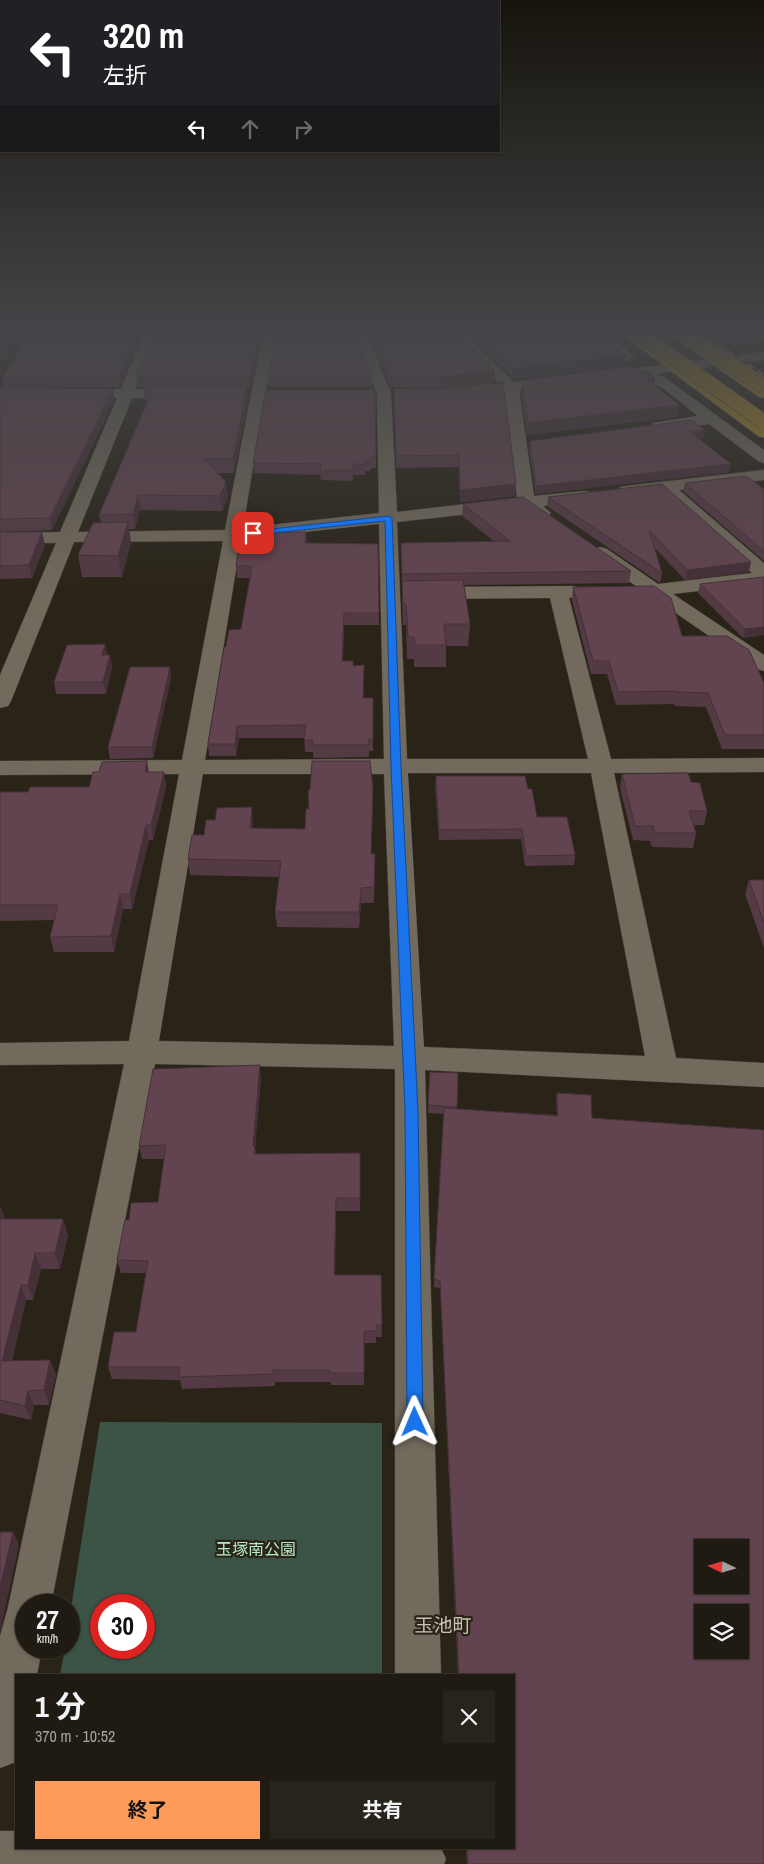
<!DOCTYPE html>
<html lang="ja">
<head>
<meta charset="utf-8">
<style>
  body { margin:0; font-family:"Archivo Narrow","Noto Sans JP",sans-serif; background:#28241b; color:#f1f3f6; height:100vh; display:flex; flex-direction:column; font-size:19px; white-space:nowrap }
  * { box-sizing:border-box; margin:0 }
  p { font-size:16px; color:#a2a19f }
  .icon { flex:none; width:28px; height:28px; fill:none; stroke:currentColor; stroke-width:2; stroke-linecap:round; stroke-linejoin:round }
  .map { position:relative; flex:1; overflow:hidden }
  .drawer { position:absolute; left:15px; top:1674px; width:500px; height:175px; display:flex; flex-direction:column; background:#201b12; border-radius:0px; box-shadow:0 1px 4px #0004,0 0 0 1px #3d3932 }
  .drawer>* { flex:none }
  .banner { position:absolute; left:0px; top:0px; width:500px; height:152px; box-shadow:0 1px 4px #0004,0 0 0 1px #3d3932; background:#202124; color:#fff; overflow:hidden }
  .needle { width:32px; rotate:275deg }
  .controls { position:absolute; left:694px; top:1539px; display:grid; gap:10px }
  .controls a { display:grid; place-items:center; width:55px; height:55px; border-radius:0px; background:#201b12; box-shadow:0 1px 4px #0004,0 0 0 1px #3d3932; font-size:25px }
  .speed { position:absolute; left:15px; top:1594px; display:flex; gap:10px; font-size:25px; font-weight:700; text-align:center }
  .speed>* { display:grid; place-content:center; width:65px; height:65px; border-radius:50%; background:#201b12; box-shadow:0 1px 4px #0004,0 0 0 1px #3d3932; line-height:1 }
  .speed small { font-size:12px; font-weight:400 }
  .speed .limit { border:8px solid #d22; background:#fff; color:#111 }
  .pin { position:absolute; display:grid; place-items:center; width:42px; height:42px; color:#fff; margin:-21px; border-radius:10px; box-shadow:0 2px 8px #0006 }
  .me { position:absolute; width:55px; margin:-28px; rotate:359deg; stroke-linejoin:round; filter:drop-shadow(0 0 4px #0008) }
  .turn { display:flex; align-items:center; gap:18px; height:105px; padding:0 20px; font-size:22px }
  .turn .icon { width:65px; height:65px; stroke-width:2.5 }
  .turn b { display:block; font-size:35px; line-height:42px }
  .lanes { display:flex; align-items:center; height:48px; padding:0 20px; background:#0003; justify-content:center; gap:25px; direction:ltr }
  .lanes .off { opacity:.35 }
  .round { display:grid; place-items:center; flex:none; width:52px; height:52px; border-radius:0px; background:#28241b }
  .headline { display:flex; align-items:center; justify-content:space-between; height:85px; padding:0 20px }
  h1 { font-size:30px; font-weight:700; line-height:38px }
  .action { display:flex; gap:10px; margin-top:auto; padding:10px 20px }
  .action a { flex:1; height:58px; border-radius:0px; background:#fe9b59; color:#111; font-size:20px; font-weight:700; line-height:58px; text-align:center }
  .action a+a { background:#28241b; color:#f1f3f6 }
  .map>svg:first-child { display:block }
  .green { fill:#3b5446; fill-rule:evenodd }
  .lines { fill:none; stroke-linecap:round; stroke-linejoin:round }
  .minor-casing { stroke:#474138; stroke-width:1 }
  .highway-casing { stroke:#474138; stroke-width:1 }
  .minor { fill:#726a5c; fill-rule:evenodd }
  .highway { fill:#ab8a21; fill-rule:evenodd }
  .rail-casing { stroke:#8b867c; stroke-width:3 }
  .rail { stroke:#2a2418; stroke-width:2; stroke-dasharray:6; stroke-linecap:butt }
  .highway-bridge-casing { stroke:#474138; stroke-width:16; stroke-linecap:butt }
  .highway-bridge { stroke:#ab8a21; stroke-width:15 }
  .wall { fill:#543a45 }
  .shaded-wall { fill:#453038 }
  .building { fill:#624450; stroke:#453038; fill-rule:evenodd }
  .route { fill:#1a73e8; stroke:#114b97 }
  .labels { text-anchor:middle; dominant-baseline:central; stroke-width:4.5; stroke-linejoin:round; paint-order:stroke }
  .near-park-label { font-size:16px; fill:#b2ebc9; stroke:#2a2418 }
  .near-quarter-label { font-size:19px; fill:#c9c0b1; stroke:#2a2418 }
</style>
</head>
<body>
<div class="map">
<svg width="764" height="1864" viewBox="0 0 764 1864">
  <rect width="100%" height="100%" fill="#2a2418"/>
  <path class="green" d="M 100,1422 L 382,1423 L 382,1675 L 60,1675 L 65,1648 L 69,1648 L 69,1621 ZM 101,1605 L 144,1605 L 144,1648 L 101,1648 Z"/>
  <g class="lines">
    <defs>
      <g id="minor">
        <path d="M 146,328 L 160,328 L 135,389 L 181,390 L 186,391 L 188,394 L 186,397 L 181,398 L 132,398 L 78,532 L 225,530 L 251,394 L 265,328 L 279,328 L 265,394 L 243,528 L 379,513 L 377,394 L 351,328 L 365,328 L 391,394 L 397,512 L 517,498 L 504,391 L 466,395 L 461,394 L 459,391 L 461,388 L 499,383 L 443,328 L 457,328 L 514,382 L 558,377 L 563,378 L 565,381 L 563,384 L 519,390 L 534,496 L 584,491 L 590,492 L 593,496 L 590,500 L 543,506 L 551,513 L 548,517 C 537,519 532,514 523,508 L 397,522 L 407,759 L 588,759 L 550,598 L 427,599 L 420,597 L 417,593 L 420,589 L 427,587 L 574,586 L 581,588 L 584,592 L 581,596 L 569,598 L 611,759 L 764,758 L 764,772 L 614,773 L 676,1058 L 764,1063 L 764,1087 L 425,1070 L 441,1675 L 395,1675 L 395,1069 L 155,1064 L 51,1605 L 26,1605 L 26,1648 L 42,1648 L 37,1675 L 16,1675 L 16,1762 L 0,1768 L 0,1636 L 8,1607 L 124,1064 L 0,1065 L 0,1043 L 129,1041 L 179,774 L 0,775 L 0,761 L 182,760 L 223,541 L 74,542 L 11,701 L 8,706 L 0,708 L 0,675 L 56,543 L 0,543 L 0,533 L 60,532 L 117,398 L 0,397 L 0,389 L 121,389 ZM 379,524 L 384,759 L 205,760 L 241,539 ZM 408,773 L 591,773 L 645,1056 L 424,1047 ZM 203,774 L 384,774 L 394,1046 L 159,1041 Z"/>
        <polygon points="584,328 598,328 635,357 628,361 623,360"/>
        <polygon points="745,328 760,328 764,330 764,340"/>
        <path d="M 764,352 L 764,360 L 655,374 L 664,377 L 764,450 L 764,463 L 758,461 L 709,424 L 658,431 L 653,429 L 650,426 L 653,423 L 698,416 C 680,402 658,380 634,377 C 624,376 614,382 603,379 L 601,376 L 603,373 L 608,372 Z"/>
        <polygon points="764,470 764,480 679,490 764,563 764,583 673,594 764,655 764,671 757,669 651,596 640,595 637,591 639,588 593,557 591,553 593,549 600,547 607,549 658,584 752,573 662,492 626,496 620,495 618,491 620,487 626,486"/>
        <polygon points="0,1831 16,1831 16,1848 441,1848 446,1859 444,1864 0,1864"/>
      </g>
      <g id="highway">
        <polygon points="613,328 628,328 764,426 764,438 758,436"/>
        <polygon points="660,328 675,328 764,387 764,398 759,397"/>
      </g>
    </defs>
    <use href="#minor" class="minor-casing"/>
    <use href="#highway" class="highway-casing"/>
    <use href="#minor" class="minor"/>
    <use href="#highway" class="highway"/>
    <defs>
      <polyline id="rail" points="693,328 764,375"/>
    </defs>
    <use href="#rail" class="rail-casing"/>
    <use href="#rail" class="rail"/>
    <defs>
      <g id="highway-bridge">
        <polyline points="632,328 764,422"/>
        <polyline points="677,328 764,386"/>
      </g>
    </defs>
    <use href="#highway-bridge" class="highway-bridge-casing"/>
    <use href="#highway-bridge" class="highway-bridge"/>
  </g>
  <g class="wall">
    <polygon points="145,328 120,387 4,387 2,376 4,375"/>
    <polygon points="265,328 250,387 247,387 248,400 234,473 218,473 226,482 228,497 222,511 140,510 135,529 129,529 131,543 122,577 82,577 78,555 101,522 99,515 148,401 144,400 143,387 138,387 136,376"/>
    <polygon points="367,328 451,328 495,371 494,382 441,388 390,387"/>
    <polygon points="460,328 569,328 624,366 514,379"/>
    <rect x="268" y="376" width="104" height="11"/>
    <polygon points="655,378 654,385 677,417 527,435 521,391 522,380"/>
    <polygon points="0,387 113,389 114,400 52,530 0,532"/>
    <polygon points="394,389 515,496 460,502 459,467 396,468"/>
    <polygon points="375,390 376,468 371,468 370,471 365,471 365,475 353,475 353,481 321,480 320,475 254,473 253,463"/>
    <polygon points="703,438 698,439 729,472 536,494 529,449 530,441"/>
    <polygon points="685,483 764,489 764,561 683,491"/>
    <polygon points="662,484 749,572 685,580 654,547 662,573 660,583 547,506 548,497"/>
    <polygon points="463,504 631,571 629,583 464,585 470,624 468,646 446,646 446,667 414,667 414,659 407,659 406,625 403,625 401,543 494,541 462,516"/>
    <polygon points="0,532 45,545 32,578 0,579"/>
    <polygon points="306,532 307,543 378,544 379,625 344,625 343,661 353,666 364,665 363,698 373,698 373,751 369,751 369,757 313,758 313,752 305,752 304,738 239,738 236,756 209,756 208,744 226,647 241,629 250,578 237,578 236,566"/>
    <polygon points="764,577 764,635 743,638 698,593 700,584"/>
    <polygon points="573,587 682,636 764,683 764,749 722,749 706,707 675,706 674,704 616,705 607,674 591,674 572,600"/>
    <polygon points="105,644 107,655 110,655 112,667 106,694 56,694 54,682"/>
    <polygon points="170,667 171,678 153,758 110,759 108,747"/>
    <polygon points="147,761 149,772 164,772 166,787 153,840 149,840 132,909 123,909 114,952 54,952 50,937 54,920 0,921 0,792 28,792 89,787 99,772"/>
    <polygon points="622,774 691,782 707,811 704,825 694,825 696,833 693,848 652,847 650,841 633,840 620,788"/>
    <polygon points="436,776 528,789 537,817 575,855 574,865 525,866 521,839 439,840 435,785"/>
    <polygon points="373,788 371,854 375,870 374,903 361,903 359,928 277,927 275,912 279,877 190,875 188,859 253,823 252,828 305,829 309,809"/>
    <polygon points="749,880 764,880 764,948 745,894"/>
    <polygon points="430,1072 458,1073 456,1109 557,1115 556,1101 557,1093 592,1118 764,1864 467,1864 466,1848 514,1848 514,1675 458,1675 440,1288 434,1287 444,1114 428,1113"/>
    <polygon points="261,1078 255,1148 256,1154 360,1153 360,1211 336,1211 335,1275 381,1275 382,1337 376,1337 376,1343 364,1343 364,1385 331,1385 331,1382 275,1382 275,1386 182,1389 180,1380 112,1379 108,1367 136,1332 146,1273 121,1273 117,1260 129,1220 158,1202 164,1159 142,1159 139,1146"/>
    <polygon points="0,1206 5,1219 68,1235 60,1269 41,1269 33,1300 26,1300 12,1361 50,1360 56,1375 49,1405 34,1405 31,1420 0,1413"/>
  </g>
  <g class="shaded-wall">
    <polygon points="16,328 25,328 0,367 0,353"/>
    <polygon points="139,328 145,328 120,387 118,376"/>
    <polygon points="261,328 265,328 250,387 250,376"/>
    <polygon points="626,355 624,366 514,379 514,368"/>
    <polygon points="495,371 494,382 441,388 441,377"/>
    <polygon points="655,378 654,389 647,379"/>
    <polygon points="247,387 248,400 234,473 233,459"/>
    <polygon points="113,389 114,400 52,530 50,518"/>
    <polygon points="679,405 677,417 527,435 528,423"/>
    <polygon points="705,430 703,438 689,440 690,432"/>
    <polygon points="731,464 729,472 536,494 536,486"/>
    <polygon points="226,482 228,497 222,511 220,496"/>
    <polygon points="516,484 515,496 460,502 460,490"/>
    <polygon points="138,495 140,510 135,529 133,514"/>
    <polygon points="128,522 131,543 122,577 118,556"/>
    <polygon points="42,532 45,545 32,578 29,565"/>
    <polygon points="751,562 749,572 685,580 687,570"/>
    <polygon points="344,613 344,625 342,673 342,661"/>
    <polygon points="764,627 764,635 743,638 745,629"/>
    <polygon points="105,644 107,656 102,655"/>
    <polygon points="110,655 112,667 106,694 103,682"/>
    <polygon points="170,667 171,678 153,758 152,747"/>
    <polygon points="237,726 239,738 236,756 235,744"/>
    <polygon points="147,761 149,776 145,772"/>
    <polygon points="164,772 166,787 153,840 151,825"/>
    <polygon points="373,788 373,803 371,870 371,854"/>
    <polygon points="252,807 253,823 251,844 250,828"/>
    <polygon points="146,825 149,840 132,909 130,894"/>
    <polygon points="361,888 361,903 359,928 359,912"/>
    <polygon points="120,894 123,909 114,952 111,936"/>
    <polygon points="260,1065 261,1078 255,1148 256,1159 256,1167 253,1146"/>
    <polygon points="336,1198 336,1211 334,1288 334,1275"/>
    <polygon points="0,1206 5,1220 0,1232"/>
    <polygon points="63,1219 68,1235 60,1269 55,1253"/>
    <polygon points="35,1253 41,1269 33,1300 28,1285"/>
    <polygon points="21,1285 26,1300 8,1375 2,1361"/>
    <polygon points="50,1360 56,1375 49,1405 44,1390"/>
    <polygon points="28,1391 34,1405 31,1420 25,1406"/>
    <polygon points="13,1532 19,1545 0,1632 0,1588"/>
  </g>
  <g class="building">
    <polygon points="0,328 16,328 0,353"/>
    <polygon points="33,328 139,328 118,376 2,376 4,375"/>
    <polygon points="157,328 261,328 250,376 136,376"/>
    <polygon points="278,328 353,328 372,376 268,376"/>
    <polygon points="371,328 451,328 495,371 441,377 390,376"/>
    <polygon points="471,328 569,328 572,330 575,330 583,336 599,334 626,355 514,368"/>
    <polygon points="628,367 648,372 655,378 647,379 679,405 528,423 522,380"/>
    <polygon points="503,382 516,484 460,490 459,455 396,456 394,389 442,389"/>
    <polygon points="0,387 113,389 50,518 0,519"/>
    <polygon points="143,387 247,387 233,459 204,459 226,482 220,496 138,495 133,514 99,515 152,391"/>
    <polygon points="266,390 375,390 376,457 370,457 370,461 365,461 365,464 353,464 353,470 320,470 321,464 253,463"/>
    <polygon points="692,420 705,430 690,432 731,464 536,486 530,441"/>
    <polygon points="746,476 764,489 764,551 685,483"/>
    <polygon points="662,484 751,562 687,570 649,530 662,573 548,497"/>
    <polygon points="523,497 631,571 402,574 401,543 510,541 463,504"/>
    <polygon points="128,522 118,556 78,555 93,523"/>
    <polygon points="0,532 42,532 29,565 0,566"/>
    <polygon points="306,532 305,543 378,544 379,613 344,613 342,661 353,661 353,666 364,665 363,698 373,698 373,739 369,739 369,745 313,745 313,740 304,740 306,725 237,726 235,744 208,744 224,647 226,647 229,630 241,629 251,572 251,566 236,566 241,533"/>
    <polygon points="764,577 764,627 745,629 700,584"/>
    <polygon points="463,580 470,624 444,624 446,645 415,645 414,637 408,637 406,604 403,604 402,581"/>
    <polygon points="654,586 671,598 682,636 727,636 749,650 764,683 764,735 725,735 708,693 677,692 677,691 618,692 609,661 593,661 573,587"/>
    <polygon points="105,644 102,655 110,655 103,682 54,682 67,645"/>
    <polygon points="130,667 170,667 152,747 108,747"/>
    <polygon points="147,761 145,772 164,772 151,825 146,825 130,894 120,894 111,936 50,937 58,905 0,905 0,792 28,792 30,787 89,787 93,772 99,772 102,762"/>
    <polygon points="312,761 370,761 373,788 371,854 375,854 374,887 361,888 359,912 275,912 281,861 188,859 192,835 204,835 206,820 215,820 217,808 252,807 250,828 305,829 306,809 309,809 308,790 310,790"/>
    <polygon points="688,773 691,782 700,783 707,811 689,811 696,833 655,833 653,826 635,826 622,774"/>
    <polygon points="436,776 525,776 528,789 532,789 537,817 567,817 575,855 526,856 522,829 439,830"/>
    <polygon points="749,880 764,880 764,923"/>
    <polygon points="260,1065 253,1146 255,1146 254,1154 360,1153 360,1198 336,1198 334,1275 381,1275 382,1325 376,1325 376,1331 364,1331 364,1373 330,1373 330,1370 273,1370 273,1374 179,1377 180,1367 108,1367 114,1332 136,1332 148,1261 117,1260 125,1220 129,1220 131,1203 158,1202 166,1145 139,1146 153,1069"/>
    <polygon points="430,1072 458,1073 457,1107 428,1105"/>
    <path d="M 557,1093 L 591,1095 L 592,1118 L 764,1130 L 764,1864 L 468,1864 L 467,1848 L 514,1848 L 514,1675 L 459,1675 L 440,1281 L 434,1279 L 444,1108 L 558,1116 ZM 702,1548 L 740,1548 L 740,1585 L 702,1585 ZM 702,1612 L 740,1612 L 740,1650 L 702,1650 Z"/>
    <polygon points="0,1219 63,1219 55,1253 35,1253 28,1285 21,1285 2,1361 50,1360 44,1390 28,1391 25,1406 0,1400"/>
    <polygon points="0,1532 13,1532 0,1588"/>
  </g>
  <linearGradient id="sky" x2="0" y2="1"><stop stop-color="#17140d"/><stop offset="0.56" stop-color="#444548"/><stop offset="1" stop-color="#444548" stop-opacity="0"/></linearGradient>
  <rect width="764" height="589" fill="url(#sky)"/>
  <polygon class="route" points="389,516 392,518 401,767 418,1111 423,1422 421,1428 415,1430 410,1428 407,1422 405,1111 391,767 385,521 253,535 249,533 253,531"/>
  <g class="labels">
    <g class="near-park-label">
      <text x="256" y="1549">玉塚南公園</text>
    </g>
    <g class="near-quarter-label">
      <text x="443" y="1625">玉池町</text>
    </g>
  </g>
</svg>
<div class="controls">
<a><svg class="needle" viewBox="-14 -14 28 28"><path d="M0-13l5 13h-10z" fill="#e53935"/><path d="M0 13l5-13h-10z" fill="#a2a19f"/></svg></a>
<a><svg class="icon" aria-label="layers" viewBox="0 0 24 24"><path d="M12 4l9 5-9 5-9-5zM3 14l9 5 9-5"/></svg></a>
</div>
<div class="speed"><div>27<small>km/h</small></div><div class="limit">30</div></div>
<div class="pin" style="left:253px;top:533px;background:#d93025"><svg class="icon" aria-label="arrive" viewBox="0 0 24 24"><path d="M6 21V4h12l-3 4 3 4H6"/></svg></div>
<svg class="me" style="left:415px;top:1422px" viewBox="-20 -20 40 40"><path d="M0-17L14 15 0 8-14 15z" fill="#1a73e8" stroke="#fff" stroke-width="4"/></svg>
<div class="banner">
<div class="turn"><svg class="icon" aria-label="left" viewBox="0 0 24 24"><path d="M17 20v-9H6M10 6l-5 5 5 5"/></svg><div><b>320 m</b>左折</div></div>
<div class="lanes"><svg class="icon" aria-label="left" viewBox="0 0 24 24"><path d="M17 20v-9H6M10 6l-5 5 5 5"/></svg><svg class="icon off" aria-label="ahead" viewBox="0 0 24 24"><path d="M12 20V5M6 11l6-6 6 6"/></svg><svg class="icon off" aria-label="right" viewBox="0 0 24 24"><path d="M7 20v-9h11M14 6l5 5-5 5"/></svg></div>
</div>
<section class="drawer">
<div class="headline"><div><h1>1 分</h1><p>370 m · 10:52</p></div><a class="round"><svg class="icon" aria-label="close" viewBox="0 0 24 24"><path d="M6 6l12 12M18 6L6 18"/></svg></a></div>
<div class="action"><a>終了</a><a>共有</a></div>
</section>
</div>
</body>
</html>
